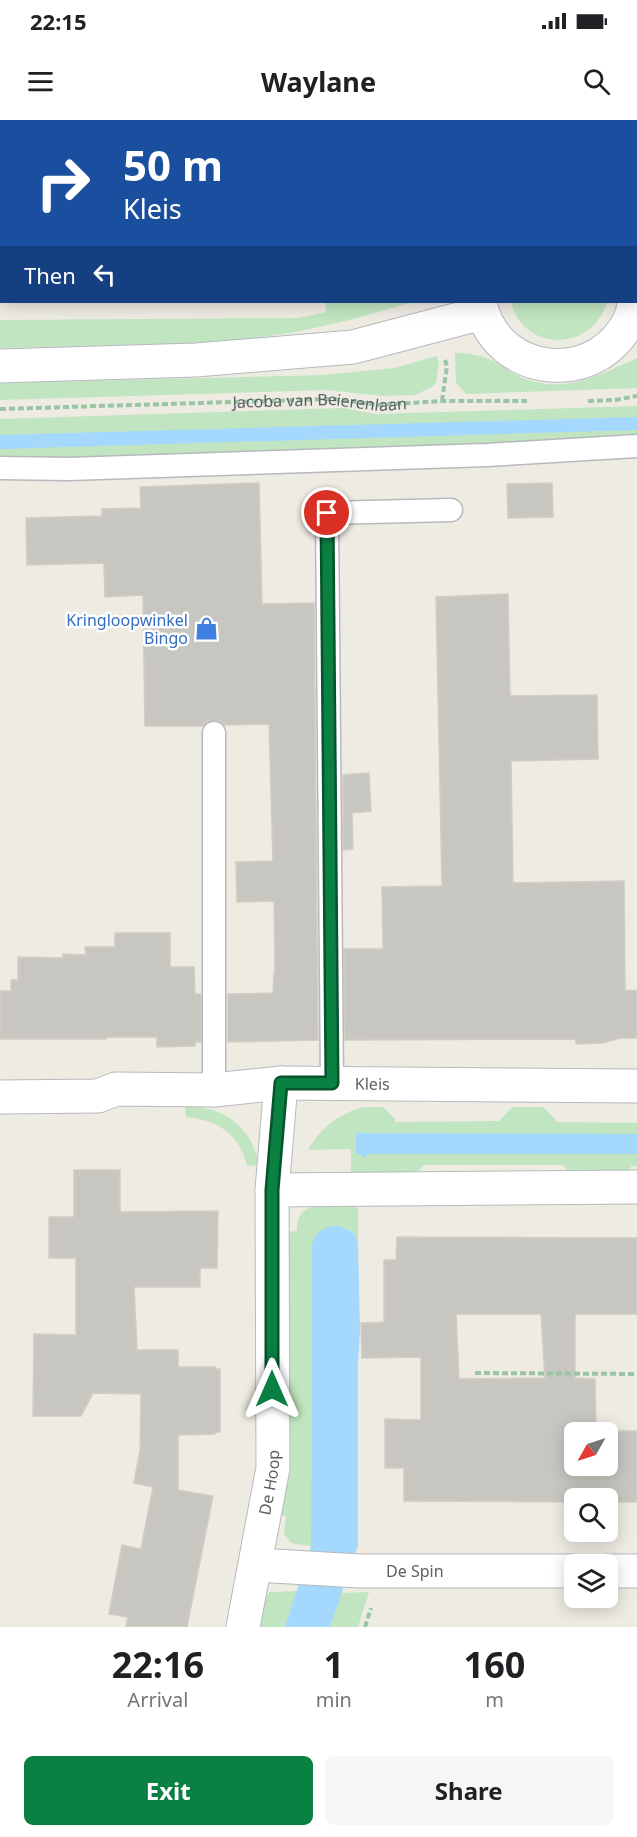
<!DOCTYPE html>
<html lang="en">
<head>
<meta charset="utf-8">
<style>
  body { margin:0; font-family:"Noto Sans",sans-serif; background:#f6f6f6; color:#202124; height:100vh; display:flex; flex-direction:column; font-size:22px; white-space:nowrap }
  * { box-sizing:border-box; margin:0 }
  p { font-size:20px; color:#757577 }
  .icon { flex:none; width:33px; height:33px; fill:none; stroke:currentColor; stroke-width:2; stroke-linecap:round; stroke-linejoin:round }
  .map { position:relative; height:1507px; overflow:hidden }
  .side { display:flex; flex-direction:column; background:#fff; flex:1 }
  .side>* { flex:none }
  .top-card { position:absolute; left:0px; top:0px; width:638px; height:183px; box-shadow:0 3px 15px #0003; background:#1a4fa0; color:#fff; overflow:hidden }
  .needle { width:39px; rotate:231deg }
  .tools { position:absolute; left:564px; top:1302px; display:grid; gap:12px }
  .tools a { display:grid; place-items:center; width:54px; height:54px; border-radius:9px; background:#fff; box-shadow:0 3px 15px #0003; font-size:30px }
  .pin { position:absolute; display:grid; place-items:center; width:51px; height:51px; color:#fff; margin:-26px; border:3px solid #fff; border-radius:50%; box-shadow:0 2px 6px #0007 }
  .me { position:absolute; width:66px; margin:-33px; rotate:0deg; stroke-linejoin:round; filter:drop-shadow(0 0 4px #0008) }
  .turn { display:flex; align-items:center; gap:21px; height:126px; padding:0 24px; font-size:27px }
  .turn .icon { width:78px; height:78px; stroke-width:2.5 }
  .turn b { display:block; font-size:42px; line-height:51px }
  .then { display:flex; align-items:center; height:57px; padding:0 24px; background:#0003; gap:12px; font-size:22px }
  .eta { display:flex; justify-content:space-evenly; align-items:center; height:102px; text-align:center }
  .eta b { font-size:36px; font-weight:700; line-height:42px }
  .primary-button { display:flex; gap:12px; margin-top:auto; padding:12px 24px }
  .primary-button a { flex:1; height:69px; border-radius:9px; background:#0b8043; color:#fff; font-size:24px; font-weight:700; line-height:69px; text-align:center }
  .primary-button a+a { background:#f6f6f6; color:#202124 }
  .status { display:flex; justify-content:space-between; align-items:center; height:42px; padding:0 30px; background:#fff; direction:ltr }
  .status svg { height:16px; fill:currentColor }
  header { display:flex; justify-content:space-between; align-items:center; height:78px; padding:0 24px; background:#fff; font-size:27px; font-weight:700 }
  .map>svg:first-child { display:block }
  .green { fill:#c1e5c0 }
  .water { fill:#a4d8fd }
  .building { fill:#c8c6c0; stroke:#d2cdc2; stroke-width:1.5; fill-rule:evenodd }
  .lines { fill:none; stroke-linecap:round; stroke-linejoin:round }
  .service-casing { stroke:#b6b9bd; stroke-width:25 }
  .minor-casing { stroke:#b6b9bd; stroke-width:35 }
  .tertiary-casing { stroke:#b6b9bd; stroke-width:35 }
  .secondary-casing { stroke:#b5b8bd; stroke-width:35 }
  .path { stroke:#9ac5a4; stroke-width:4; stroke-dasharray:6 3; stroke-linecap:butt }
  .service { stroke:#fff; stroke-width:22 }
  .minor { stroke:#fff; stroke-width:33 }
  .tertiary { stroke:#fff; stroke-width:33 }
  .secondary { stroke:#fff; stroke-width:33 }
  .route-casing { stroke:#07532c; stroke-width:15 }
  .route { stroke:#0b8043; stroke-width:10 }
  .labels { text-anchor:middle; dominant-baseline:central; stroke-width:5; stroke-linejoin:round; paint-order:stroke }
  .street-label { font-size:16px; fill:#5b5f63; stroke:#fff }
  .shop-label { font-size:16px; fill:#366cbe; stroke:#fff; text-anchor:end }
</style>
</head>
<body>
<div class="status"><b>22:15</b><svg viewBox="0 0 49 12"><path d="M0 12V9h3v3zM5 12V6h3v6zM10 12V3h3v9zM15 12V0h3v12zM26 1h20v11H26zM47 4h2v5h-2z"/></svg></div>
<header><svg class="icon" aria-label="menu" viewBox="0 0 24 24"><path d="M4 6h16M4 12h16M4 18h16"/></svg>Waylane<svg class="icon" aria-label="search" viewBox="0 0 24 24"><circle cx="10" cy="10" r="6"/><path d="M15 15l6 6"/></svg></header>
<div class="map">
<svg width="637" height="1507" viewBox="0 0 637 1507">
  <rect width="100%" height="100%" fill="#eeebe3"/>
  <g class="green">
    <polygon points="325,182 413,182 346,201 295,212 220,223 0,228 0,200 299,198 326,192"/>
    <path d="M 511,182 L 607,182 C 593,232 523,233 511,182 Z"/>
    <path d="M 455,233 C 469,233 482,235 495,242 C 502,245 508,251 514,254 C 561,277 595,257 637,238 L 637,268 L 466,274 L 456,263 Z"/>
    <polygon points="437,236 439,243 436,263 432,267 415,275 382,276 326,270 0,280 0,263 323,255 394,248"/>
    <polygon points="637,286 637,316 453,328 0,341 0,299 342,288 376,294"/>
    <path d="M 185,986 C 224,987 251,1005 259,1045 L 247,1046 C 239,1013 217,1000 186,997 Z"/>
    <path d="M 363,987 L 383,987 L 395,999 L 395,1002 L 499,1001 L 512,987 L 543,987 L 555,999 L 556,1002 L 637,1003 L 637,1046 L 631,1046 L 631,1048 L 620,1059 L 574,1059 L 563,1045 L 424,1045 L 413,1058 L 351,1054 L 351,1029 L 308,1030 C 321,1007 339,994 363,987 Z"/>
    <path d="M 311,1087 L 358,1087 L 358,1122 L 354,1113 L 340,1106 L 312,1124 L 311,1426 L 291,1423 L 284,1413 L 286,1396 L 278,1394 L 287,1112 L 297,1111 C 297,1099 299,1092 311,1087 Z"/>
    <polygon points="297,1471 285,1507 256,1507 265,1477 270,1472"/>
    <polygon points="369,1472 358,1507 330,1507 341,1473"/>
  </g>
  <g class="water">
    <polygon points="637,297 637,310 0,329 0,315"/>
    <polygon points="356,1013 637,1014 637,1034 368,1034 365,1038 360,1034 356,1034"/>
    <path d="M 340,1106 L 354,1113 L 358,1122 L 360,1210 L 358,1244 L 358,1425 L 330,1507 L 285,1507 L 311,1426 L 312,1124 C 317,1110 325,1106 340,1106 Z"/>
  </g>
  <g class="building">
    <polygon points="259,363 262,484 314,483 318,920 228,922 228,874 273,873 274,853 275,853 274,781 237,782 236,742 273,741 269,604 225,605 220,601 213,600 207,602 203,606 145,606 143,475 105,477 104,443 27,445 26,398 102,396 102,389 141,388 140,367"/>
    <polygon points="552,363 553,397 508,398 507,364"/>
    <polygon points="508,474 510,576 597,575 598,639 511,641 513,763 624,761 625,870 637,871 637,918 621,918 602,923 576,924 576,919 345,920 344,829 383,829 382,767 442,766 436,477"/>
    <polygon points="369,653 371,691 352,693 353,729 343,730 343,655"/>
    <polygon points="115,813 170,813 170,847 194,847 195,874 201,874 201,922 195,922 195,926 157,927 157,917 108,917 106,919 0,919 0,871 11,871 11,860 18,860 18,837 63,838 63,834 86,835 85,827 115,827"/>
    <polygon points="74,1050 120,1050 120,1092 218,1091 217,1148 200,1148 200,1167 134,1167 137,1230 178,1230 178,1247 215,1247 215,1249 220,1249 220,1312 215,1312 215,1314 178,1315 178,1370 213,1376 187,1507 126,1507 128,1497 109,1494 122,1425 141,1429 153,1367 134,1363 140,1330 141,1274 93,1273 81,1296 33,1296 34,1214 76,1215 76,1138 49,1138 49,1097 74,1097"/>
    <path d="M 397,1117 L 637,1118 L 637,1194 L 575,1194 L 575,1258 L 595,1259 L 596,1311 L 637,1311 L 637,1382 L 608,1382 L 608,1378 L 574,1378 L 574,1382 L 404,1381 L 404,1348 L 385,1348 L 385,1299 L 421,1300 L 421,1237 L 362,1238 L 361,1203 L 384,1202 L 384,1140 L 396,1140 ZM 456,1194 L 541,1194 L 545,1258 L 459,1259 ZM 574,1312 L 608,1312 L 608,1346 L 574,1346 Z"/>
  </g>
  <g class="lines">
    <defs>
      <g id="service">
        <polyline points="0,348 69,349 487,335 637,326"/>
        <polyline points="214,613 214,970"/>
        <polyline points="332,963 327,393 451,390"/>
      </g>
      <g id="minor">
        <polyline points="489,2 489,0"/>
        <polyline points="0,163 2,163"/>
        <path id="s2" d="M 0,977 L 98,976 L 116,969 L 214,970 L 281,963 L 637,966"/>
        <polyline points="272,1070 637,1067"/>
        <path id="s3" d="M 256,1445 L 360,1451 L 574,1451"/>
        <polyline points="608,1451 637,1451"/>
        <path id="s4" d="M 243,1507 L 273,1348 L 272,1070 L 281,963"/>
      </g>
      <g id="tertiary">
        <polyline points="573,0 573,2"/>
        <polyline points="538,2 538,0"/>
      </g>
      <g id="secondary">
        <polyline points="636,152 636,163"/>
        <path d="M 480,182 C 492,247 574,267 617,219 C 627,207 633,197 634,182"/>
        <polyline points="0,246 196,240 353,227 482,193"/>
      </g>
    </defs>
    <use href="#service" class="service-casing"/>
    <use href="#minor" class="minor-casing"/>
    <use href="#tertiary" class="tertiary-casing"/>
    <use href="#secondary" class="secondary-casing"/>
    <g class="path">
      <polyline points="442,281 447,246 445,240"/>
      <polyline points="588,281 615,280 637,276"/>
      <path id="s1" d="M 0,289 L 333,279 L 379,285 L 442,281 L 527,281"/>
      <polyline points="475,1253 637,1254"/>
      <polyline points="365,1507 371,1488"/>
    </g>
    <use href="#service" class="service"/>
    <use href="#minor" class="minor"/>
    <use href="#tertiary" class="tertiary"/>
    <use href="#secondary" class="secondary"/>
  </g>
  <g class="lines">
    <defs>
      <polyline id="route" points="272,1269 272,1070 281,963 332,963 327,393"/>
    </defs>
    <use href="#route" class="route-casing"/>
    <use href="#route" class="route"/>
  </g>
  <defs>
    <symbol id="shop-bare" viewBox="-9 -9 18 18"><path d="M-5-2.5h2.3a2.7 3.5 0 0 1 5.4 0H5L5.5 6h-11ZM-1.5-2.5h3a1.5 2.3 0 0 0-3 0Z" fill="#3f7fe0" stroke="#fff" stroke-width="2.5" paint-order="stroke"/></symbol>
  </defs>
  <g fill-rule="evenodd">
    <use href="#shop-bare" x="190" y="492" width="33" height="33"/>
  </g>
  <g class="labels">
    <g class="street-label">
      <text stroke="none"><textPath href="#s1" startOffset="320">Jacoba van Beierenlaan</textPath></text>
      <text stroke="none"><textPath href="#s2" startOffset="374">Kleis</textPath></text>
      <text stroke="none"><textPath href="#s4" startOffset="147">De Hoop</textPath></text>
      <text stroke="none"><textPath href="#s3" startOffset="159">De Spin</textPath></text>
    </g>
    <g class="shop-label">
      <text x="188" y="500">Kringloopwinkel<tspan x="188" dy="18">Bingo</tspan></text>
    </g>
  </g>
</svg>
<div class="tools">
<a><svg class="needle" viewBox="-14 -14 28 28"><path d="M0-13l5 13h-10z" fill="#e53935"/><path d="M0 13l5-13h-10z" fill="#757577"/></svg></a>
<a><svg class="icon" aria-label="search" viewBox="0 0 24 24"><circle cx="10" cy="10" r="6"/><path d="M15 15l6 6"/></svg></a>
<a><svg class="icon" aria-label="layers" viewBox="0 0 24 24"><path d="M12 4l9 5-9 5-9-5zM3 14l9 5 9-5"/></svg></a>
</div>
<div class="pin" style="left:327px;top:393px;background:#d93025"><svg class="icon" aria-label="arrive" viewBox="0 0 24 24"><path d="M6 21V4h12l-3 4 3 4H6"/></svg></div>
<svg class="me" style="left:272px;top:1269px" viewBox="-20 -20 40 40"><path d="M0-17L14 15 0 8-14 15z" fill="#0b8043" stroke="#fff" stroke-width="4"/></svg>
<div class="top-card">
<div class="turn"><svg class="icon" aria-label="right" viewBox="0 0 24 24"><path d="M7 20v-9h11M14 6l5 5-5 5"/></svg><div><b>50 m</b>Kleis</div></div>
<div class="then">Then<svg class="icon" aria-label="left" viewBox="0 0 24 24"><path d="M17 20v-9H6M10 6l-5 5 5 5"/></svg></div>
</div>
</div>
<section class="side">
<div class="eta">
<div><b>22:16</b><p>Arrival</p></div>
<div><b>1</b><p>min</p></div>
<div><b>160</b><p>m</p></div>
</div>
<div class="primary-button"><a>Exit</a><a>Share</a></div>
</section>
</body>
</html>
